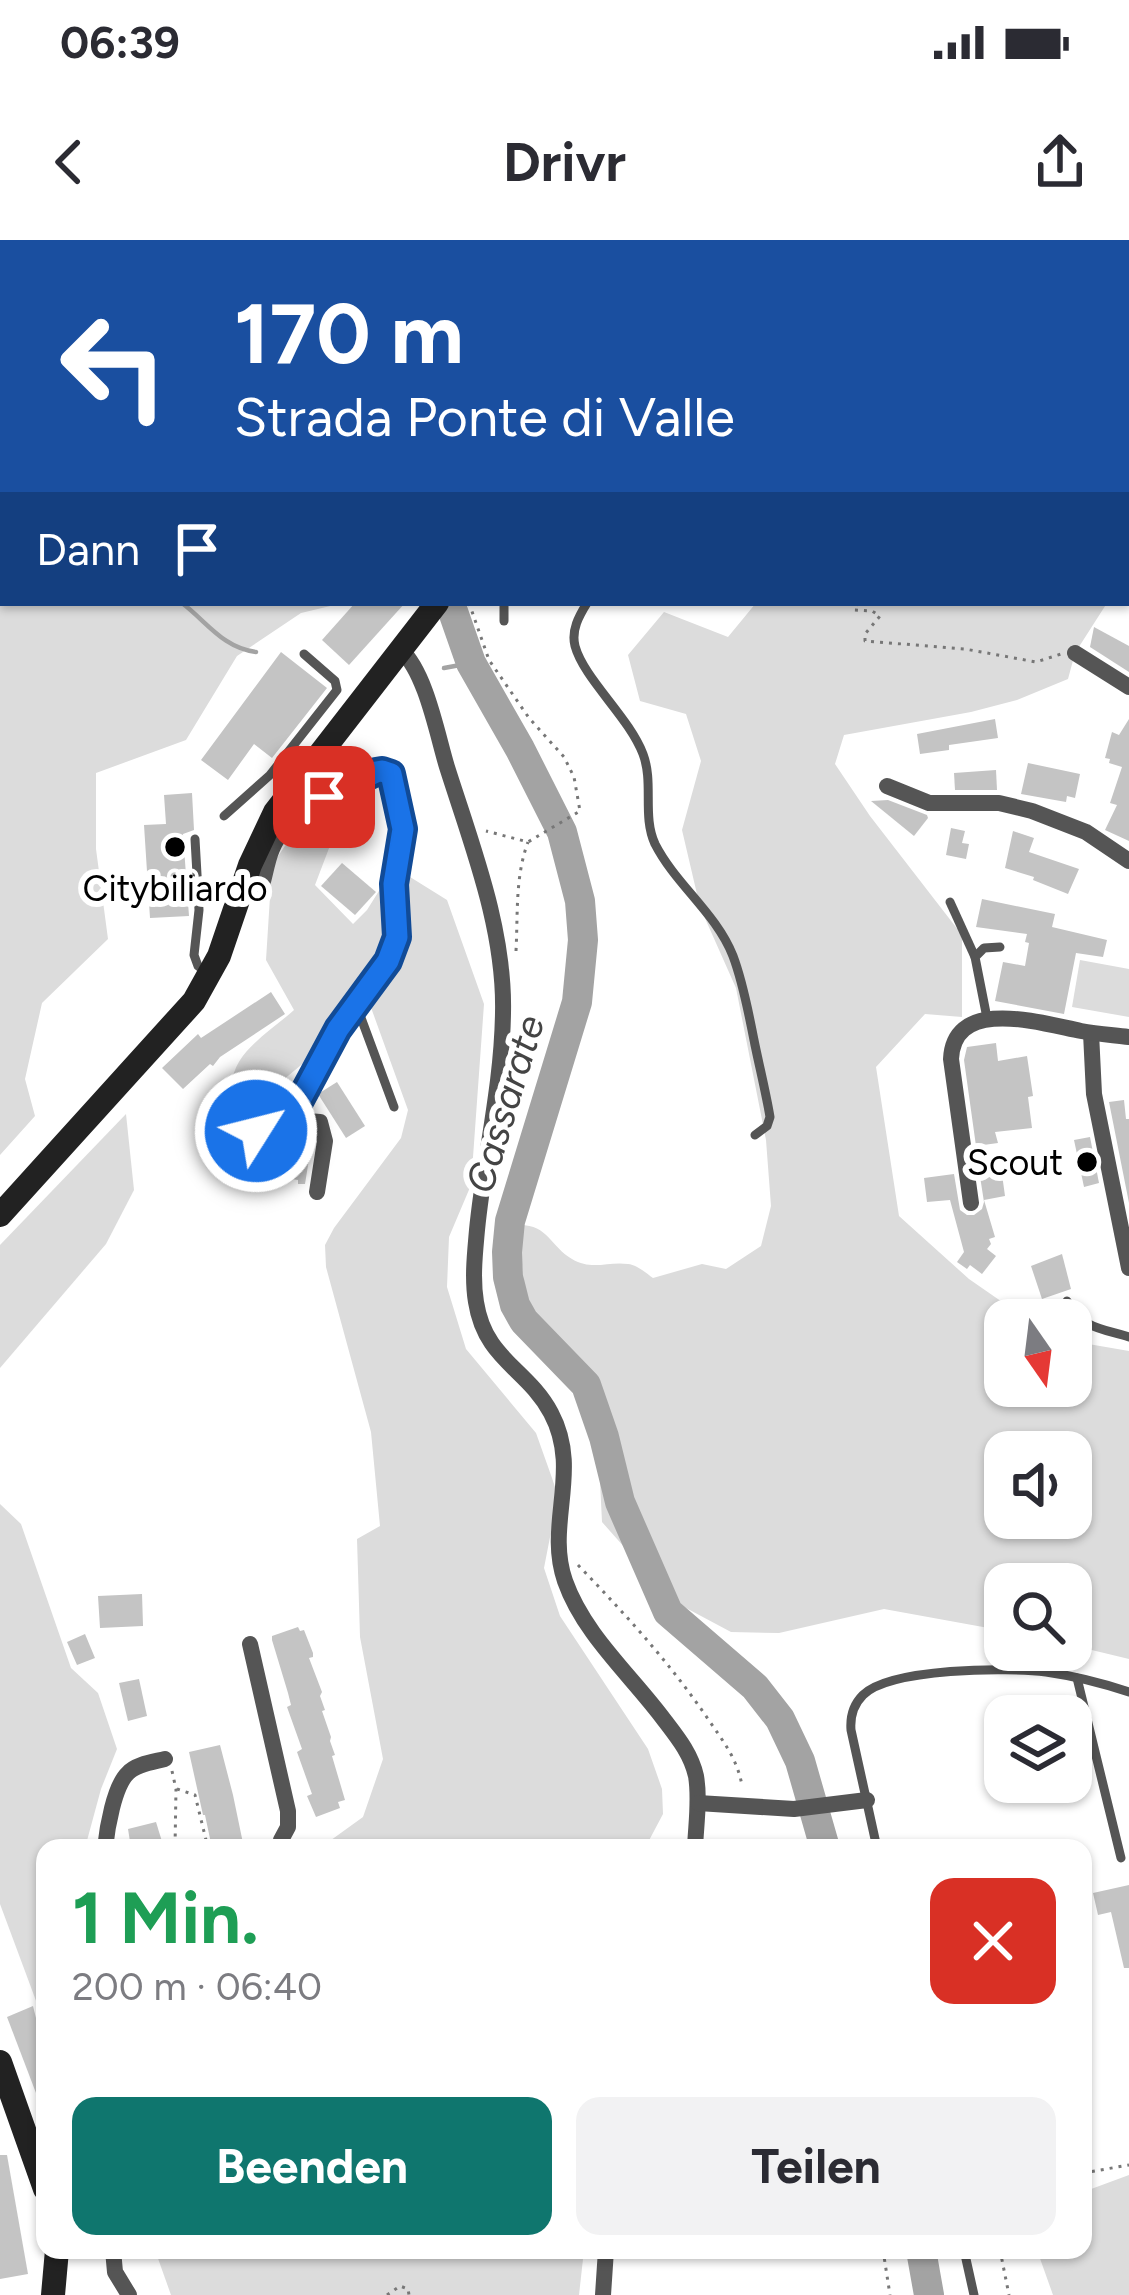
<!DOCTYPE html>
<html lang="de">
<head>
<meta charset="utf-8">
<style>
  body { margin:0; font-family:Figtree,sans-serif; background:#f2f2f3; color:#2b2b33; height:100vh; display:flex; flex-direction:column; font-size:45px; white-space:nowrap }
  * { box-sizing:border-box; margin:0 }
  p { font-size:39px; color:#7c7c81 }
  .icon { flex:none; width:66px; height:66px; fill:none; stroke:currentColor; stroke-width:2; stroke-linecap:round; stroke-linejoin:round }
  .map { position:relative; flex:1; overflow:hidden }
  .details { position:absolute; left:36px; top:1599px; width:1056px; height:420px; display:flex; flex-direction:column; background:#fff; border-radius:24px; box-shadow:0 3px 9px #0004 }
  .details>* { flex:none }
  .hud { position:absolute; left:0px; top:0px; width:1131px; height:366px; box-shadow:0 3px 9px #0004; background:#1a4fa0; color:#fff; overflow:hidden }
  .needle { width:78px; rotate:166deg }
  .controls { position:absolute; left:984px; top:1059px; display:grid; gap:24px }
  .controls a { display:grid; place-items:center; width:108px; height:108px; border-radius:24px; background:#fff; box-shadow:0 3px 9px #0004; font-size:60px }
  .pin { position:absolute; display:grid; place-items:center; width:102px; height:102px; color:#fff; margin:-51px; border-radius:24px; box-shadow:0 6px 18px #0006 }
  .me { position:absolute; width:132px; margin:-66px; rotate:54deg; stroke-linejoin:round; filter:drop-shadow(0 0 9px #0008) }
  .turn { display:flex; align-items:center; gap:42px; height:252px; padding:0 36px; font-size:54px }
  .turn .icon { width:156px; height:156px; stroke-width:2.5 }
  .turn b { display:block; font-size:84px; line-height:102px }
  .then { display:flex; align-items:center; height:114px; padding:0 36px; background:#0003; gap:24px; font-size:45px }
  .round { display:grid; place-items:center; flex:none; width:126px; height:126px; border-radius:24px; background:#f2f2f3 }
  .overview { display:flex; align-items:center; justify-content:space-between; height:204px; padding:0 36px }
  h1 { font-size:72px; font-weight:700; line-height:90px; color:#1e9e55 }
  .button { display:flex; gap:24px; margin-top:auto; padding:24px 36px }
  .button a { flex:1; height:138px; border-radius:24px; background:#0f766e; color:#fff; font-size:48px; font-weight:700; line-height:138px; text-align:center }
  .button a+a { background:#f2f2f3; color:#2b2b33 }
  .status { display:flex; justify-content:space-between; align-items:center; height:84px; padding:0 60px; background:#fff; direction:ltr }
  .status svg { height:33px; fill:currentColor }
  header { display:flex; justify-content:space-between; align-items:center; height:156px; padding:0 36px; background:#fff; font-size:54px; font-weight:700 }
  .map>svg:first-child { display:block }
  .green { fill:#dcdcdc; fill-rule:evenodd }
  .lines { fill:none; stroke-linecap:round; stroke-linejoin:round }
  .stream { stroke:#a3a3a3; stroke-width:4.5 }
  .river { stroke:#a3a3a3; stroke-width:30 }
  .building { fill:#c4c4c4 }
  .path { stroke:#777; stroke-width:3; stroke-dasharray:3 6; stroke-linecap:butt }
  .lane { stroke:#555; stroke-width:9 }
  .street { stroke:#555; stroke-width:16 }
  .secondary { stroke:#222; stroke-width:24 }
  .route-casing { stroke:#114b97; stroke-width:30 }
  .route { stroke:#1a73e8; stroke-width:21 }
  .poi-dot { fill:#000; stroke:#fff; stroke-width:4.5 }
  .labels { text-anchor:middle; dominant-baseline:central; stroke-width:12; stroke-linejoin:round; paint-order:stroke }
  .poi-label { font-size:36px; fill:#000; stroke:#fff }
  .water-label { font-size:39px; font-style:italic; fill:#444; stroke:#fff }
</style>
</head>
<body>
<div class="status"><b>06:39</b><svg viewBox="0 0 49 12"><path d="M0 12V9h3v3zM5 12V6h3v6zM10 12V3h3v9zM15 12V0h3v12zM26 1h20v11H26zM47 4h2v5h-2z"/></svg></div>
<header><svg class="icon" aria-label="back" viewBox="0 0 24 24"><path d="M15 5l-7 7 7 7"/></svg>Drivr<svg class="icon" aria-label="share" viewBox="0 0 24 24"><path d="M12 15V3M7 8l5-5 5 5M5 13v7h14v-7"/></svg></header>
<div class="map">
<svg width="1129" height="2055" viewBox="0 0 1129 2055">
  <rect width="100%" height="100%" fill="#fff"/>
  <g class="green">
    <polygon points="3,239 3,363 343,363 301,373 237,416 186,500 96,533 96,609 108,699 42,763 25,839 35,876 0,915 0,240"/>
    <path d="M 756,363 L 1107,363 L 1075,413 L 1068,439 L 1017,460 L 971,472 L 844,495 L 835,524 L 870,576 L 962,695 L 962,777 L 925,774 L 876,827 L 899,976 L 969,1039 L 1028,1080 L 1005,1080 L 1005,1146 L 1071,1146 L 1071,1101 L 1129,1111 L 1129,1419 L 1071,1405 L 1071,1344 L 1005,1344 L 1005,1391 L 884,1369 L 779,1393 L 731,1392 L 671,1360 L 602,1282 L 599,1221 L 586,1156 L 528,1083 L 518,985 C 548,984 550,1006 572,1019 C 592,1031 608,1021 628,1024 C 637,1025 646,1033 653,1038 L 702,1024 L 726,1029 L 761,1006 L 771,966 L 766,900 L 736,748 L 700,667 L 682,590 L 701,521 L 686,474 L 640,461 L 628,415 L 664,372 L 728,397 ZM 1005,1212 L 1071,1212 L 1071,1278 L 1005,1278 Z"/>
    <path d="M 355,563 L 370,575 L 331,603 L 315,645 L 353,684 L 367,670 L 394,627 L 447,660 L 484,764 L 471,945 L 449,997 L 447,1047 L 466,1109 L 536,1193 L 552,1238 L 558,1256 L 544,1328 L 560,1376 L 648,1509 L 662,1549 L 663,1574 L 645,1608 L 320,1608 L 363,1577 L 383,1519 L 360,1397 L 357,1299 L 380,1286 L 371,1192 L 326,1027 L 325,1005 L 334,988 L 401,898 L 408,870 L 369,762 L 342,770 L 324,806 L 271,850 L 233,852 C 226,816 270,792 294,770 L 266,720 L 272,625 L 306,575 Z"/>
    <polygon points="1080,720 1129,729 1129,777 1072,767"/>
    <polygon points="126,874 134,950 106,1004 0,1128 0,1005"/>
    <polygon points="0,1264 21,1284 71,1428 98,1453 117,1509 101,1549 85,1608 45,1608 45,1785 0,1664"/>
    <polygon points="1129,1935 1129,2055 1053,2055 1037,2010 1083,2010 1083,1952"/>
    <polygon points="155,2010 584,2010 579,2055 171,2055"/>
  </g>
  <g class="lines">
    <g class="stream">
      <polyline points="476,0 479,3"/>
      <polyline points="0,360 3,359"/>
      <path d="M 182,363 C 207,382 223,408 256,412"/>
      <polyline points="444,428 471,423"/>
    </g>
    <g class="river">
      <polyline points="807,3 810,0"/>
      <polyline points="450,363 471,423 520,509 562,592 580,661 583,700 577,762 510,981 507,1012 508,1037 515,1065 524,1081 586,1145 604,1197 620,1262 668,1372 755,1447 780,1479 800,1521 825,1608"/>
      <polyline points="921,2010 929,2055"/>
    </g>
  </g>
  <g class="building">
    <polygon points="355,363 405,363 349,425 322,400"/>
    <polygon points="1094,387 1129,406 1129,432 1090,407"/>
    <polygon points="281,412 327,448 272,518 254,504 228,540 201,520"/>
    <polygon points="995,479 998,498 949,505 949,510 920,514 917,494"/>
    <polygon points="1129,479 1129,601 1105,590 1117,565 1110,563 1122,527 1109,523 1110,519 1105,518 1112,492 1119,495"/>
    <polygon points="1028,523 1080,534 1075,558 1067,556 1066,562 1021,554"/>
    <polygon points="996,530 997,550 955,550 954,533"/>
    <polygon points="192,553 194,590 183,594 189,676 150,678 144,585 166,584 164,555"/>
    <polygon points="888,560 927,575 928,578 914,596 871,561"/>
    <polygon points="951,588 965,591 962,603 969,604 966,619 946,615"/>
    <polygon points="1013,591 1034,598 1029,612 1079,629 1068,654 1033,640 1034,637 1005,628"/>
    <polygon points="342,623 376,652 355,675 321,646"/>
    <polygon points="982,659 1055,674 1052,687 1107,700 1103,717 1076,713 1064,774 995,761 1003,722 1025,726 1029,703 1025,702 1027,694 976,687"/>
    <polygon points="271,752 285,774 220,817 213,826 210,824 183,849 162,828 198,794 201,798"/>
    <polygon points="996,803 998,821 1027,816 1033,856 1028,857 1032,888 995,892 998,903 976,906 964,820 967,807"/>
    <polygon points="337,842 365,886 346,898 318,854"/>
    <polygon points="1124,860 1126,879 1129,879 1129,963 1109,862"/>
    <polygon points="229,888 249,908 238,922 233,919 229,924 218,915 222,911 215,905"/>
    <polygon points="1090,897 1099,943 1084,947 1074,900"/>
    <polygon points="288,911 310,913 305,944 298,944 298,940 285,938"/>
    <polygon points="1001,927 1005,956 984,960 995,997 989,999 991,1004 987,1009 996,1016 982,1034 970,1025 967,1029 957,1022 964,1012 950,960 927,962 924,938 954,934 960,970 967,975 974,975 982,969 984,962 979,930"/>
    <polygon points="1062,1014 1071,1049 1042,1059 1031,1026"/>
    <polygon points="142,1354 143,1386 100,1388 98,1356"/>
    <polygon points="298,1387 300,1391 304,1390 313,1413 313,1417 309,1418 322,1452 320,1456 325,1470 322,1471 331,1497 330,1501 335,1515 332,1516 345,1560 338,1562 340,1568 316,1577 307,1556 312,1554 297,1512 302,1509 287,1467 291,1465 288,1453 272,1400 272,1396"/>
    <polygon points="85,1394 95,1418 77,1425 67,1402"/>
    <polygon points="139,1439 147,1476 128,1481 119,1443"/>
    <polygon points="220,1505 233,1555 244,1608 212,1608 205,1575 203,1575 189,1512"/>
    <polygon points="156,1582 164,1608 131,1608 128,1589"/>
    <polygon points="1129,1645 1129,1728 1124,1728 1111,1672 1098,1675 1093,1653"/>
    <polygon points="33,1766 45,1814 44,1874 7,1777"/>
    <polygon points="0,1915 7,1915 28,2034 0,2039"/>
  </g>
  <g class="lines">
    <g class="path">
      <polyline points="843,3 845,0"/>
      <polyline points="469,363 489,420 529,478 564,517 574,537 580,571 528,602 486,591"/>
      <polyline points="858,363 854,370 872,371 880,376 865,394 865,401 965,409 1036,422 1061,414"/>
      <path d="M 516,711 C 518,673 515,637 528,602"/>
      <path d="M 578,1325 C 625,1374 670,1423 708,1479 C 723,1501 738,1520 742,1546"/>
      <polyline points="172,1531 176,1549 175,1608"/>
      <polyline points="177,1549 195,1555 208,1608"/>
      <polyline points="739,1607 740,1608"/>
      <polyline points="1083,1933 1129,1925"/>
      <polyline points="883,2010 890,2055"/>
      <polyline points="1000,2010 1009,2055"/>
      <polyline points="387,2055 400,2046 408,2049 409,2055"/>
    </g>
    <g class="lane">
      <polyline points="0,136 3,136"/>
      <polyline points="1128,165 1129,166"/>
      <polyline points="504,363 504,381"/>
      <path d="M 587,363 C 579,376 571,390 575,406 C 584,439 629,477 643,514 C 654,543 642,576 655,604 C 676,645 716,673 733,716 C 744,745 749,776 755,805 C 760,829 766,853 770,877 L 767,886 L 755,895"/>
      <polyline points="224,576 270,535 337,450 335,441 304,414"/>
      <polyline points="195,599 199,670 194,715 198,726 206,732"/>
      <polyline points="950,662 975,717"/>
      <polyline points="357,767 394,867"/>
      <polyline points="987,778 975,717 984,708 1000,707"/>
      <path d="M 1067,1061 C 1083,1089 1100,1088 1129,1097"/>
      <polyline points="1077,1438 1121,1618"/>
      <path d="M 877,1608 L 851,1490 C 850,1477 853,1465 863,1455 C 890,1428 1008,1427 1046,1432 C 1074,1436 1102,1443 1129,1452"/>
      <polyline points="964,2010 974,2055"/>
    </g>
    <g class="street">
      <polyline points="1128,88 1129,89"/>
      <path d="M 401,410 C 426,433 437,494 447,527 C 472,606 505,689 503,773 C 502,846 484,918 477,990 C 475,1013 472,1038 476,1062 C 485,1120 527,1128 551,1173 C 582,1231 545,1284 565,1341 C 584,1395 632,1436 665,1481 C 678,1498 691,1514 696,1536 C 700,1559 696,1584 695,1608"/>
      <polyline points="1075,413 1129,447"/>
      <polyline points="887,546 929,563 999,563 1032,571 1086,592 1129,621"/>
      <path d="M 240,654 L 251,657 L 259,654 C 265,639 266,623 272,609 C 290,567 339,551 377,532 L 382,531 L 390,534 L 402,588 L 395,633 L 397,697 L 388,721 L 338,789 L 300,860 C 287,872 265,871 255,888 L 262,894 L 296,880 L 320,882 L 325,901 L 317,952"/>
      <polyline points="1091,793 1094,854 1129,1028"/>
      <path d="M 971,963 L 951,819 C 954,755 1044,784 1081,791 C 1097,794 1113,795 1129,797"/>
      <polyline points="250,1404 288,1571 288,1587 281,1600"/>
      <polyline points="698,1563 794,1569 867,1560"/>
      <path d="M 105,1608 C 107,1589 114,1546 128,1533 C 136,1524 153,1522 165,1519"/>
      <polyline points="113,2010 115,2032 129,2055"/>
      <polyline points="603,2055 606,2010"/>
    </g>
    <g class="secondary">
      <polyline points="888,3 890,0"/>
      <polyline points="0,975 194,761 219,716 250,625 275,572 437,363"/>
      <polyline points="0,1822 45,1949"/>
      <polyline points="53,2055 57,2010"/>
    </g>
  </g>
  <g class="lines">
    <defs>
      <polyline id="route" points="256,891 259,881 291,867 300,860 338,789 388,721 397,697 394,644 403,589 391,534 382,531 376,532 324,557"/>
    </defs>
    <use href="#route" class="route-casing"/>
    <use href="#route" class="route"/>
  </g>
  <g class="poi-dot">
    <circle cx="175" cy="607" r="12"/>
    <circle cx="1087" cy="922" r="12"/>
  </g>
  <g class="labels">
    <g class="poi-label">
      <text x="175" y="648">Citybiliardo</text>
      <text x="1063" y="922" text-anchor="end">Scout</text>
    </g>
    <g class="water-label">
      <text transform="translate(505 864) rotate(-73)">Cassarate</text>
    </g>
  </g>
</svg>
<div class="controls">
<a><svg class="needle" viewBox="-14 -14 28 28"><path d="M0-13l5 13h-10z" fill="#e53935"/><path d="M0 13l5-13h-10z" fill="#7c7c81"/></svg></a>
<a><svg class="icon" aria-label="sound" viewBox="0 0 24 24"><path d="M4 9h4l5-4v14l-5-4H4zM17 9q2 3 0 6"/></svg></a>
<a><svg class="icon" aria-label="search" viewBox="0 0 24 24"><circle cx="10" cy="10" r="6"/><path d="M15 15l6 6"/></svg></a>
<a><svg class="icon" aria-label="layers" viewBox="0 0 24 24"><path d="M12 4l9 5-9 5-9-5zM3 14l9 5 9-5"/></svg></a>
</div>
<div class="pin" style="left:324px;top:557px;background:#d93025"><svg class="icon" aria-label="arrive" viewBox="0 0 24 24"><path d="M6 21V4h12l-3 4 3 4H6"/></svg></div>
<svg class="me" style="left:256px;top:891px" viewBox="-20 -20 40 40"><circle r="17" fill="#1a73e8" stroke="#fff" stroke-width="3"/><path d="M0-11L8 9 0 5-8 9z" fill="#fff"/></svg>
<div class="hud">
<div class="turn"><svg class="icon" aria-label="left" viewBox="0 0 24 24"><path d="M17 20v-9H6M10 6l-5 5 5 5"/></svg><div><b>170 m</b>Strada Ponte di Valle</div></div>
<div class="then">Dann<svg class="icon" aria-label="arrive" viewBox="0 0 24 24"><path d="M6 21V4h12l-3 4 3 4H6"/></svg></div>
</div>
<section class="details">
<div class="overview"><div><h1>1 Min.</h1><p>200 m · 06:40</p></div><a class="round" style="background:#d93025;color:#fff"><svg class="icon" aria-label="close" viewBox="0 0 24 24"><path d="M6 6l12 12M18 6L6 18"/></svg></a></div>
<div class="button"><a>Beenden</a><a>Teilen</a></div>
</section>
</div>
</body>
</html>
